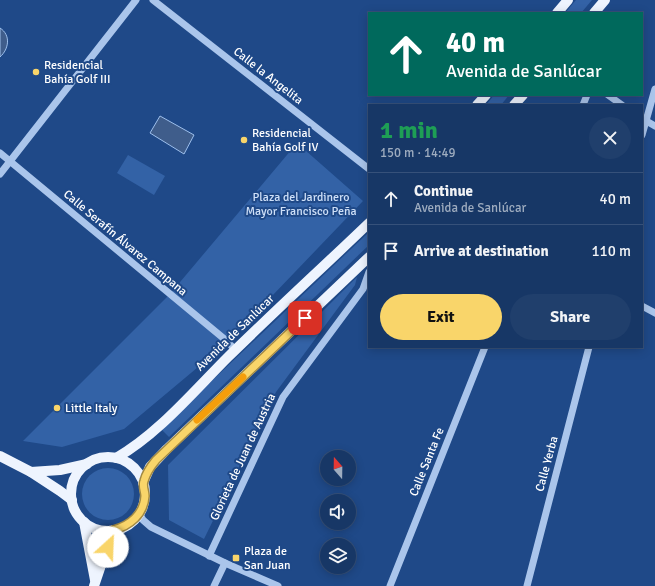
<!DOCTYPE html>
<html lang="en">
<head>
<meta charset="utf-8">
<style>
  body { margin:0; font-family:Signika,sans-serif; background:#203f6c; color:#f1f3f6; height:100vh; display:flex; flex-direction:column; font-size:15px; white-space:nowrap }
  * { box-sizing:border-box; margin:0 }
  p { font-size:13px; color:#9eacbf }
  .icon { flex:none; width:22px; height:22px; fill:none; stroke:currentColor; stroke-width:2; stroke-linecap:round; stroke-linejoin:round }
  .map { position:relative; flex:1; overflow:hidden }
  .details { position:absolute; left:368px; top:104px; width:275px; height:244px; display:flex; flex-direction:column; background:#173766; border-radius:0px; box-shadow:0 2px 10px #0003,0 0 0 1px #36517a }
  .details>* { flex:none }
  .guide { position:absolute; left:368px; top:12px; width:275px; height:84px; border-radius:0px; box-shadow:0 2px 10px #0003,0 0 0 1px #36517a; background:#00695c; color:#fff; overflow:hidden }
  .needle { width:26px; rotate:340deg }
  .buttons { position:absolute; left:320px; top:450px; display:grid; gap:8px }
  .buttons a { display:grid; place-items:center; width:36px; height:36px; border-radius:50%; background:#173766; box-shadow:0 2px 10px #0003,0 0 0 1px #36517a; font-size:20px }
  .pin { position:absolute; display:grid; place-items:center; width:34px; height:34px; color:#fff; margin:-17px; border-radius:8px; box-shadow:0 2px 6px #0006 }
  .me { position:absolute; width:44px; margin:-22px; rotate:25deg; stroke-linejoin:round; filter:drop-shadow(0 0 3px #0008) }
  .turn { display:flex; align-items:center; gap:14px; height:84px; padding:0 12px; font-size:18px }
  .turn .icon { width:52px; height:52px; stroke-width:2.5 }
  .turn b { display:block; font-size:28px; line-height:34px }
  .round { display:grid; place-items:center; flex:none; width:42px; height:42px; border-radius:21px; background:#203f6c }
  .head { display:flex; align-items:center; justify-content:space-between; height:68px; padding:0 12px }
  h1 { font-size:24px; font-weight:800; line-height:30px; color:#1e9e55 }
  .primary-button { display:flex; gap:8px; margin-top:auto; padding:8px 12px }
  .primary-button a { flex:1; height:46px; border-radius:24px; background:#f9d56a; color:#111; font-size:16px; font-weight:800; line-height:46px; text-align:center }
  .primary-button a+a { background:#203f6c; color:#f1f3f6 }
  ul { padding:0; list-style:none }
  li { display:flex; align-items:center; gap:12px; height:52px; padding:0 12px; border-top:1px solid #36517a }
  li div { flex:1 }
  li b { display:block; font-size:15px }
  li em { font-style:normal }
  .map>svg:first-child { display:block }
  .green { fill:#3362a6 }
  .water { fill:#3f5d8b; stroke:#9dbfec }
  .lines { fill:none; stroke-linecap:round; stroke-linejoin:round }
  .minor { stroke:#aac5eb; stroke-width:7 }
  .major { stroke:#eef4fe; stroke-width:10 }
  .route-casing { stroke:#a28a45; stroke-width:10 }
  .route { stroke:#f9d56a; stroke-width:7 }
  .slow { stroke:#f59e0b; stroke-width:7 }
  .poi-dot { fill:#f9d56a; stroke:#1f4988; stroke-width:1.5 }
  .labels { text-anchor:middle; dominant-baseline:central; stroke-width:4; stroke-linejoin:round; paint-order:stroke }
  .poi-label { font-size:12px; fill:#fff; stroke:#1f4988; text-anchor:start }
  .street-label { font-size:12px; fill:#fff; stroke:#1f4988 }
  .park-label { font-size:12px; fill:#cfe0f8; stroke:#1f4988 }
</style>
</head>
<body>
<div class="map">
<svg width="655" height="586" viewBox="0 0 655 586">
  <rect width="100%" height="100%" fill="#1f4988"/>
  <g class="green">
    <polygon points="576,0 592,0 581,13 565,13"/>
    <polygon points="494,95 509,95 501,105 486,105"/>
    <polygon points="297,143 363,201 228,342 124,429 62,447 23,441 170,294"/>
    <polygon points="128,155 165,176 154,195 117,173"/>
    <polygon points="369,232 369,245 169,437 161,429"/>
    <polygon points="357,277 355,285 276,392 204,539 169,520 168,465"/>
    <circle cx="108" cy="494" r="26"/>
  </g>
  <g class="water">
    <path d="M 0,28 C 11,35 9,49 0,57 Z"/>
    <polygon points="160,116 194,135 184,154 150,133"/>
  </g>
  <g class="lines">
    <g class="minor">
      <polyline points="153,0 369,169"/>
      <polyline points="608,95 622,105"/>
      <polyline points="583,105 587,95"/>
      <polyline points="643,119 655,126"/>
      <polyline points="642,135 655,89"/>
      <polyline points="0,153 228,342 235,350"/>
      <polyline points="0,174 136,0"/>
      <polyline points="642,306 655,313"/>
      <polyline points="139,513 143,520 151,527 225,563 278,586"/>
      <polyline points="209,556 283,397 363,289 369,272"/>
      <polyline points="214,586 225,563"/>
      <polyline points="390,586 485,347"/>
      <polyline points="527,586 589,347"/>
    </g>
    <g class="major">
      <polyline points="557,13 568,0"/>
      <polyline points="594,13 605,0"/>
      <polyline points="477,105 486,95"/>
      <polyline points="514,105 523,95"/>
      <polyline points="0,456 31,472 60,491 72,500"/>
      <circle cx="108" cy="494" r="37"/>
      <path d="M 116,458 C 158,434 193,392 228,357 C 274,312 322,268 369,223"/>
      <polyline points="31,472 60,470 87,464"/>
      <polyline points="143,483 150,467 167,449 369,257"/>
      <polyline points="84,522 95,580"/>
      <polyline points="94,586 113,530"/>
    </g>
  </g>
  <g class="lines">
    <defs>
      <path id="route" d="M 108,547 L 113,530 C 130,526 144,514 145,496 C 145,491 142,486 144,481 C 146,473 151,466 156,460 L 305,318"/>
    </defs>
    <use href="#route" class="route-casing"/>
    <use href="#route" class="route"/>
    <polyline class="slow" points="197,420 243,377"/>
  </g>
  <g class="poi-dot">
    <circle cx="36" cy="72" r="4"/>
    <circle cx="244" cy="140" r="4"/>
    <circle cx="57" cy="408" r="4"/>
    <rect x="232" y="554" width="8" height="8" rx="2"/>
  </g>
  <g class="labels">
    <g class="poi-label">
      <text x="44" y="65">Residencial<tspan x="44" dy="14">Bahía Golf III</tspan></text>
      <text x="252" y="133">Residencial<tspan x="252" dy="14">Bahía Golf IV</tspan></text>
      <text x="65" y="408">Little Italy</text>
      <text x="244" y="551">Plaza de<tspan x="244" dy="14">San Juan</tspan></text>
    </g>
    <g class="street-label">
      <text transform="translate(268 76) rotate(38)">Calle la Angelita</text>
      <text transform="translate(125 243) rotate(40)">Calle Serafín Álvarez Campana</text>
      <text transform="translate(235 333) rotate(-44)">Avenida de Sanlúcar</text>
      <text transform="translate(243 457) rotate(-65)">Glorieta de Juan de Austria</text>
      <text transform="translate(427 462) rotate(-68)">Calle Santa Fe</text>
      <text transform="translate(547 464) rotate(-75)">Calle Yerba</text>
    </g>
    <g class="park-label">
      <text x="301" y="197">Plaza del Jardinero<tspan x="301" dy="14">Mayor Francisco Peña</tspan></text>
    </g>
  </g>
</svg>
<div class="buttons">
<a><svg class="needle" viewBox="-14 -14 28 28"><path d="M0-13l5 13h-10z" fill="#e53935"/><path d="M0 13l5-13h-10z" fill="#9eacbf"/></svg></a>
<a><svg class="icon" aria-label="sound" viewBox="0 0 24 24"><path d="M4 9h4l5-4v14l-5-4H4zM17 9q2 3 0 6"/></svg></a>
<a><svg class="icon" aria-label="layers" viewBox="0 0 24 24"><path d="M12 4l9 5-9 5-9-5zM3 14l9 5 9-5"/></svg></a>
</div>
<div class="pin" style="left:305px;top:318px;background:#d93025"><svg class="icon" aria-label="arrive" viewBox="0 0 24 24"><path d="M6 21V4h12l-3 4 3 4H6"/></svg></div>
<svg class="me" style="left:108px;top:547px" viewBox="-20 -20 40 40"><circle r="19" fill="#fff"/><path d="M0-13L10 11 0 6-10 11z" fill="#f9d56a"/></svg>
<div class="guide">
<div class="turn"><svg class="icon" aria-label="ahead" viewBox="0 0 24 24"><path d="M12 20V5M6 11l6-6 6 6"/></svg><div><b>40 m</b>Avenida de Sanlúcar</div></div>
</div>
<section class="details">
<div class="head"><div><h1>1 min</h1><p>150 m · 14:49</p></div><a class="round"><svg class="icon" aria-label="close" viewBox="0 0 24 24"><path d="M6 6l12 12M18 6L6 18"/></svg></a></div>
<ul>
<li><svg class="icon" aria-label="ahead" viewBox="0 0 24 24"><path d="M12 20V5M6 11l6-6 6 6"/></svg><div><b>Continue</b><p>Avenida de Sanlúcar</p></div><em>40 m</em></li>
<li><svg class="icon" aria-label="arrive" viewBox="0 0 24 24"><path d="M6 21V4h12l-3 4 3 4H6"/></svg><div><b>Arrive at destination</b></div><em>110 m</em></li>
</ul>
<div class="primary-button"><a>Exit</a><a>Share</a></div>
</section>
</div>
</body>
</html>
